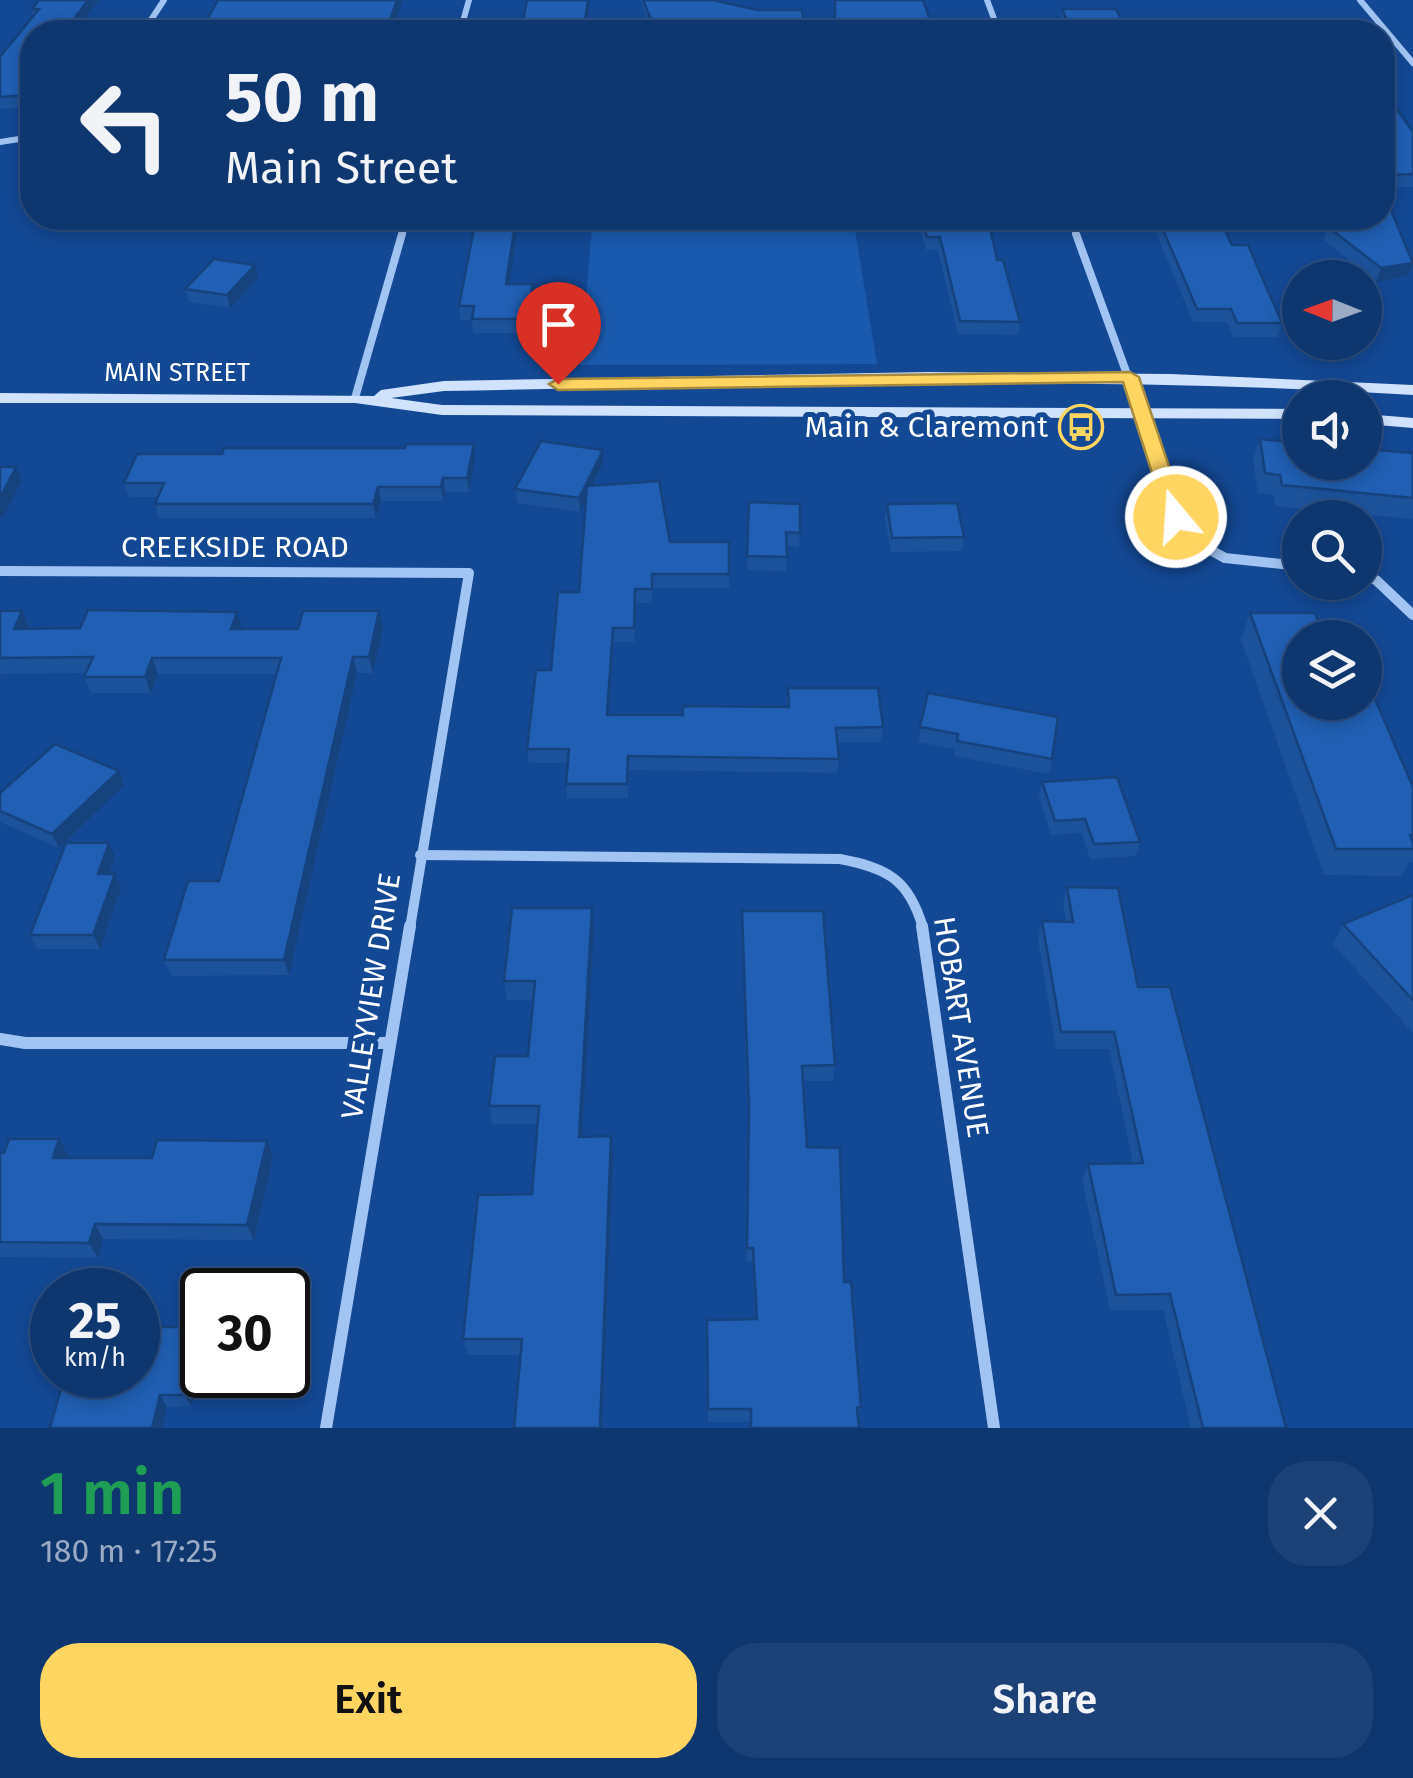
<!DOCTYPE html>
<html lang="en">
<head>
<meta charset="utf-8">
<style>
  body { margin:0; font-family:"Fira Sans",sans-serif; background:#1c4177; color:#f1f3f6; height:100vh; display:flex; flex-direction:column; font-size:38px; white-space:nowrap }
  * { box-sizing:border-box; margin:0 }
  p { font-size:32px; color:#9babc3 }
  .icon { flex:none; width:55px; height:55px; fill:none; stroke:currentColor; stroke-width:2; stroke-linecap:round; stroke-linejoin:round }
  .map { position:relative; height:1428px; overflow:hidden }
  .sheet { display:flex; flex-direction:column; background:#0e366f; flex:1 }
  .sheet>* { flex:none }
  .guide { position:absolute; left:20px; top:20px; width:1375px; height:210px; border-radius:40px; box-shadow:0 5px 15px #0003,0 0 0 2px #2e5082; background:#0e366f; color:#f1f3f6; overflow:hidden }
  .needle { width:65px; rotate:271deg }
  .fabs { position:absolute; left:1282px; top:260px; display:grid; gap:20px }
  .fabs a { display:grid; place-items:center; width:100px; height:100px; border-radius:50%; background:#0e366f; box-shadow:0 5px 15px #0003,0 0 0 2px #2e5082; font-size:50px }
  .speed { position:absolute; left:30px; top:1268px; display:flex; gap:20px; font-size:50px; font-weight:700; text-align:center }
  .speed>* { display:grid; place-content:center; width:130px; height:130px; border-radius:50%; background:#0e366f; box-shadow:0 5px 15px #0003,0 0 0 2px #2e5082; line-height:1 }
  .speed small { font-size:25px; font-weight:400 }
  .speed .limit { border:5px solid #111; border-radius:15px; background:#fff; color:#111 }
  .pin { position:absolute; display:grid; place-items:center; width:85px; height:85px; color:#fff; margin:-102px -42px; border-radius:50% 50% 50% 0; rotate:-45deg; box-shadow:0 0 10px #0007 }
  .pin .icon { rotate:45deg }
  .me { position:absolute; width:110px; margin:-55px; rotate:342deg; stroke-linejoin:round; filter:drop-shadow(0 0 8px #0008) }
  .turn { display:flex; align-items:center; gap:35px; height:210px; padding:0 40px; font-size:45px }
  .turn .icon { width:130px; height:130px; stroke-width:2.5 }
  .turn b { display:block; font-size:70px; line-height:85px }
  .round { display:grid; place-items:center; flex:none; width:105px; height:105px; border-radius:40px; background:#1c4177 }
  .summary { display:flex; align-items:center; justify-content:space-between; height:170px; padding:0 40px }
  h1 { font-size:60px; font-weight:600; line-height:75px; color:#1e9e55 }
  .action { display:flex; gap:20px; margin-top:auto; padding:20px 40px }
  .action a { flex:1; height:115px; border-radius:40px; background:#ffd562; color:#111; font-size:40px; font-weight:600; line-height:115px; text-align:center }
  .action a+a { background:#1c4177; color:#f1f3f6 }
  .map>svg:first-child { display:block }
  .green { fill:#1a5aae }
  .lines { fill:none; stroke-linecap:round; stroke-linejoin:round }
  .minor-far3 { stroke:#a1c4f2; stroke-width:6 }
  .minor-far2 { stroke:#a1c4f2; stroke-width:8 }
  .minor-far1 { stroke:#a1c4f2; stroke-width:10 }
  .minor { stroke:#a1c4f2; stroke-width:12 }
  .secondary { fill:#d0e2fc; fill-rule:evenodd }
  .wall { fill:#1c529a }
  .shaded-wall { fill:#16427d }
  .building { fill:#205fb3; stroke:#16427d; stroke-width:2.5 }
  .route { fill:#ffd562; stroke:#a68a40; stroke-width:2.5 }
  .labels { text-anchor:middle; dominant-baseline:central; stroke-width:10; stroke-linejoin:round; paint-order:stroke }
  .far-street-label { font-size:25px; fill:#fff; stroke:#134894 }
  .poi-label { font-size:30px; fill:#fff; stroke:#134894; text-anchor:end }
  .street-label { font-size:30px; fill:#fff; stroke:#134894 }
</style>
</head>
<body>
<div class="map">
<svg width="1413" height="1428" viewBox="0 0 1413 1428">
  <rect width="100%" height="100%" fill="#134894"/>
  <polygon class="green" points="593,218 853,218 877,364 580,365"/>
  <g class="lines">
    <g class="minor-far3">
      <polyline points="987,0 999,32"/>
      <polyline points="1360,0 1413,63"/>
      <polyline points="143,32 164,0"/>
      <polyline points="460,32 469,0"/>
      <polyline points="0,142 32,137"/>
      <polyline points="1070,218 1077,236"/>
      <polyline points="402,236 407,218"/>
    </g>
    <g class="minor-far2">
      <polyline points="1076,234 1187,539"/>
      <polyline points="355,398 402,234"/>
    </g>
    <g class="minor-far1">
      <polyline points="1185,536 1225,558 1300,566"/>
      <polyline points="0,571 469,573 410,928"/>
      <polyline points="1365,577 1376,580 1413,615"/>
      <path d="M 420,855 L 840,859 C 887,868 909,879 923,928"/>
    </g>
    <g class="minor">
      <polyline points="922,926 994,1428"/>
      <polyline points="0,1039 25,1043 389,1043"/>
      <polyline points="326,1428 410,926"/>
    </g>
    <g class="secondary">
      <path d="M 928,372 L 1171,374 L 1413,385 L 1413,395 C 1090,375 767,385 444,391 L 391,398 L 442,405 L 1300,409 L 1300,419 L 442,415 L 355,403 L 0,403 L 0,393 L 374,396 L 381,390 L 444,381 Z"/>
      <polygon points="1365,414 1413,418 1413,428 1365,424"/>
    </g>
  </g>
  <g class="wall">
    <polygon points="39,0 99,0 75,32 32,32 32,107 0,109 0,57 33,16 32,9"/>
    <polygon points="640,0 712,0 805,32 652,32"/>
    <polygon points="835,0 934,32 834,32"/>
    <polygon points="1062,9 1128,32 1065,32 1060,20"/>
    <polygon points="1382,88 1413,132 1413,187 1384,187 1382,184"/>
    <polygon points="236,218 294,218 292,221 237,221"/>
    <polygon points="476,218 535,218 534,224 518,224 510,284 534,297 528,333 473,333 472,320 460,320 459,306"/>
    <polygon points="918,218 988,218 997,260 1020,322 1018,335 958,334 938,250 926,250"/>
    <polygon points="1150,218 1219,218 1232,245 1282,323 1278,337 1234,337 1227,322 1193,322"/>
    <polygon points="1342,218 1382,218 1413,263 1408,276 1376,282 1324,240 1328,227 1344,224"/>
    <polygon points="258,278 230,308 189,302 185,289"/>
    <polygon points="1260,439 1413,453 1413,519 1275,506 1274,495 1258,493 1253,459"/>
    <polygon points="475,458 469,492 445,492 443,501 381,501 376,518 159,518 155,504 157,497 129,497 124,483"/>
    <polygon points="603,463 593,486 670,542 729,542 729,588 653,588 652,603 636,603 634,642 613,642 609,715 683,715 787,707 788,688 883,727 881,742 837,742 839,759 837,773 629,770 628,798 567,798 566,784 568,763 529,763 527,749 551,670 579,592 586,499 580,512 517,503 515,489"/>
    <polygon points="749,502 800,533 799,547 787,546 786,571 747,570"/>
    <polygon points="887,504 964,537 962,551 891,552 885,518"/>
    <polygon points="0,611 29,627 28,629 80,628 237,612 241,629 383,627 373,673 357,673 289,975 171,976 164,960 219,881 277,674 158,674 151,693 91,693 84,677 86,673 0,674"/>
    <polygon points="1250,613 1319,624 1413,787 1413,862 1409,862 1402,876 1324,875 1241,640"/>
    <polygon points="928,693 1052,759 1049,774 954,756 955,749 918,742"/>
    <polygon points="119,771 124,785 59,848 0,822 0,793"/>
    <polygon points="1042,782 1140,842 1136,856 1090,859 1082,833 1051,835 1039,796"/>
    <polygon points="115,857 109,874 115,874 121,888 100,949 37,949 30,935"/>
    <polygon points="1067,887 1138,987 1286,1428 1191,1428 1163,1310 1110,1310 1082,1180 1088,1164 1133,1163 1109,1049 1056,1049 1038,939 1042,921 1066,922 1063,904"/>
    <polygon points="1413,895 1413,1033 1333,944 1343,924"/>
    <polygon points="742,911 835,1065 833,1081 803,1081 807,1147 844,1282 861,1407 858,1420 859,1428 750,1428 750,1422 708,1422 707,1320 756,1319 753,1262 746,1262 748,1124"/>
    <polygon points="594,928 582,1137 611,1136 613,1154 602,1428 514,1428 520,1355 468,1355 463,1339 532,1194 538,1124 492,1124 489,1106 528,1056 533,1000 507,1000 504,981"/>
    <polygon points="0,1152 68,1155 67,1158 273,1156 254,1240 103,1239 98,1258 0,1257"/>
    <polygon points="199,1327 202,1332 202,1355 191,1406 167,1407 50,1428"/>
  </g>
  <g class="shaded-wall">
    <polygon points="88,0 99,0 75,32 64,32"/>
    <polygon points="397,0 403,0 391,32 386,32"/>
    <polygon points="588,0 590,0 586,32 583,32"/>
    <polygon points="32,86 32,107 28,95"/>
    <polygon points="516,218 518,218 518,224 508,297 506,284"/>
    <polygon points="1413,263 1408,276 1376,282 1381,268"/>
    <polygon points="255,265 258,278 230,308 227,295"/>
    <polygon points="533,284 534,297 528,333 527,319"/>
    <polygon points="474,444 475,458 469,492 467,478"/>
    <polygon points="603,450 603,463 580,512 579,498"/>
    <polygon points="16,467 21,481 2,519 0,514 0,498"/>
    <polygon points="443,478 445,492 443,501 441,487"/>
    <polygon points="378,487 381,501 376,518 373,504"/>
    <polygon points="22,611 29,627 21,645 14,629"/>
    <polygon points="379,611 383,627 373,673 369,657"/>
    <polygon points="237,612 242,628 236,645 231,629"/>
    <polygon points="613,628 613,642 608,730 607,715"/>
    <polygon points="353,657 357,673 289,975 284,960"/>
    <polygon points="152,658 158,674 151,693 145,677"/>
    <polygon points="119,771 124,785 59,848 52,834"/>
    <polygon points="109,843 115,857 104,888 98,874"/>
    <polygon points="115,874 121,888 100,949 93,935"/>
    <polygon points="592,908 594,928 581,1155 579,1137"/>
    <polygon points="611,1136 613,1154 602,1428 600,1428"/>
    <polygon points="59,1139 68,1155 62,1173 53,1158"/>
    <polygon points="267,1141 273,1156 254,1240 247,1225"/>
    <polygon points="95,1224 103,1239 98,1258 89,1243"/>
    <polygon points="199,1327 202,1332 202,1355 191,1406 184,1395"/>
    <polygon points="160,1395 167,1407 162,1428 152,1428"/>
  </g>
  <g class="building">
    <polygon points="39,0 88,0 64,32 32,32 32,86 28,95 0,97 0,57 39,9 32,9"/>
    <polygon points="218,0 397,0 386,32 200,32"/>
    <polygon points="527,0 588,0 583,32 521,32"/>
    <polygon points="643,0 712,0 758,10 802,10 805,32 656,32"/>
    <polygon points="835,0 923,0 934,32 881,32 879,21 835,21"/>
    <polygon points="1062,9 1116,9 1128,32 1072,32"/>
    <polygon points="1382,88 1413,132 1413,174 1388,175 1382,166"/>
    <polygon points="1382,189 1413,263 1381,268 1328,227 1352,223 1350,218 1382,218"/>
    <polygon points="476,218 516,218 506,284 533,284 527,319 472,319 474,306 459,306"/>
    <polygon points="921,218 988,218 997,260 1003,260 1020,322 960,321 940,237 927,237"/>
    <polygon points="1158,218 1219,218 1232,245 1248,245 1282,323 1237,323 1231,309 1197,309"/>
    <polygon points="214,259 255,265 227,295 185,289"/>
    <polygon points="1260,439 1300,443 1300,462 1365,462 1365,449 1413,453 1413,498 1282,485 1280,475 1265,473"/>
    <polygon points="541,441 603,450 579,498 515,489"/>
    <polygon points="406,444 474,444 467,478 443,478 441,487 378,487 373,504 155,504 164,483 124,483 137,454 222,454 224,448 405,448"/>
    <polygon points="0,467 16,467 0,498"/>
    <polygon points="659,481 670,542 729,542 729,574 652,574 652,589 635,589 634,628 613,628 607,715 683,715 683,706 789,707 788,688 878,688 883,727 836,728 839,759 628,756 627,784 566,784 569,749 527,749 536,670 551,670 558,592 579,592 587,486"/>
    <polygon points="749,502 800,504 800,533 786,532 787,557 747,556"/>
    <polygon points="957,503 964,537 892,538 887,504"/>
    <polygon points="88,610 237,612 231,629 298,629 303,611 379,611 369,657 353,657 284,960 164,960 188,881 219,881 281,658 152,658 145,677 84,677 93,657 0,658 0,611 22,611 14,629 80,628"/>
    <polygon points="1250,613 1315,613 1319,624 1342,624 1348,638 1300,638 1300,702 1365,702 1365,676 1413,787 1413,835 1410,835 1413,843 1413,849 1336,849"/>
    <polygon points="928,693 1058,717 1052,759 957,741 958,734 920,727"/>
    <polygon points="55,744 119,771 52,834 0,811 0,793"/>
    <polygon points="1117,777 1140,842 1094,844 1085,819 1055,821 1042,782"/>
    <polygon points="66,843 109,843 98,874 115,874 93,935 30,935"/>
    <polygon points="1067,887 1118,888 1138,987 1170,987 1286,1428 1203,1428 1170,1294 1116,1295 1088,1164 1143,1163 1114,1032 1061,1032 1042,921 1073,922"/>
    <polygon points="1413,895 1413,1000 1343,924"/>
    <polygon points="512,908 592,908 579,1137 611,1136 600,1428 514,1428 522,1339 463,1339 478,1195 532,1194 539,1106 489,1106 495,1056 528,1056 535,981 504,981"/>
    <polygon points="742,911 823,911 835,1065 802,1066 807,1147 840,1148 844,1282 851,1282 861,1407 857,1408 859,1428 751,1428 751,1409 708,1409 707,1320 757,1319 753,1248 747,1248 749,1108"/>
    <polygon points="9,1139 59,1139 53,1158 152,1158 157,1140 267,1141 247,1225 95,1224 89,1243 0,1242 0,1152 4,1153"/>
    <polygon points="138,1327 199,1327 184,1395 160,1395 152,1428 50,1428 65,1375 138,1375"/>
  </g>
  <polygon class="route" points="1130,372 1139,377 1186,517 1183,521 1176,523 1166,517 1123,382 558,390 549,384 558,379"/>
  <defs>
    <symbol id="bus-ring" viewBox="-11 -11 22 22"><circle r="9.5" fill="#134894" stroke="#ffd562" stroke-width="1.5"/><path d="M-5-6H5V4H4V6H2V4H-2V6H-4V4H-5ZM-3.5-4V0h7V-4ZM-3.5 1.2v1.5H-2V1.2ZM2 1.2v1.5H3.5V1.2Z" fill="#ffd562"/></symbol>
  </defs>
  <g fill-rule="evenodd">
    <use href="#bus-ring" x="1056" y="402" width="50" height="50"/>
  </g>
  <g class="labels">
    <g class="far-street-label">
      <text x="177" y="373">MAIN STREET</text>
    </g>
    <g class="poi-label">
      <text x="1048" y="427">Main &amp; Claremont</text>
    </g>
    <g class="street-label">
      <text x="235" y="547">CREEKSIDE ROAD</text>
      <text transform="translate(371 996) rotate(-81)">VALLEYVIEW DRIVE</text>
      <text transform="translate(961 1027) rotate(81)">HOBART AVENUE</text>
    </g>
  </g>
</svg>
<div class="fabs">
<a><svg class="needle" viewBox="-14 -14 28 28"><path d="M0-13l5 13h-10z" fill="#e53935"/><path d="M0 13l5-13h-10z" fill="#9babc3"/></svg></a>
<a><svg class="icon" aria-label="sound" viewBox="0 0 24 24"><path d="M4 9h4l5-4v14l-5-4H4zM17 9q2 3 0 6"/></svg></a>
<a><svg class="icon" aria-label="search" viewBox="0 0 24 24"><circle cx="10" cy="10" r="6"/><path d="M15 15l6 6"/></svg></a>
<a><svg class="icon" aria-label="layers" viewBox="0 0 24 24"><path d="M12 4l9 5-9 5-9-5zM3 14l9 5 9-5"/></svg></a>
</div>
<div class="speed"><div>25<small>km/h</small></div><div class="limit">30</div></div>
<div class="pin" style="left:558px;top:384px;background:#d93025"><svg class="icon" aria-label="arrive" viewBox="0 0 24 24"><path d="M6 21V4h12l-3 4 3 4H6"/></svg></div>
<svg class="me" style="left:1176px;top:517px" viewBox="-20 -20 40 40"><circle r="17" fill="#ffd562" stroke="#fff" stroke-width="3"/><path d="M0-11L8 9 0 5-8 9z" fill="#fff"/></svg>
<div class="guide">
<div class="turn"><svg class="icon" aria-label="left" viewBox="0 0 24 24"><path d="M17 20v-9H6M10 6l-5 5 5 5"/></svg><div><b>50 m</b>Main Street</div></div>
</div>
</div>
<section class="sheet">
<div class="summary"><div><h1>1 min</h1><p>180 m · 17:25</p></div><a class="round"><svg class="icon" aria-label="close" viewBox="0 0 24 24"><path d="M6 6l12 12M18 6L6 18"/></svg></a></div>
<div class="action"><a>Exit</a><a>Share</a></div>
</section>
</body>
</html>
